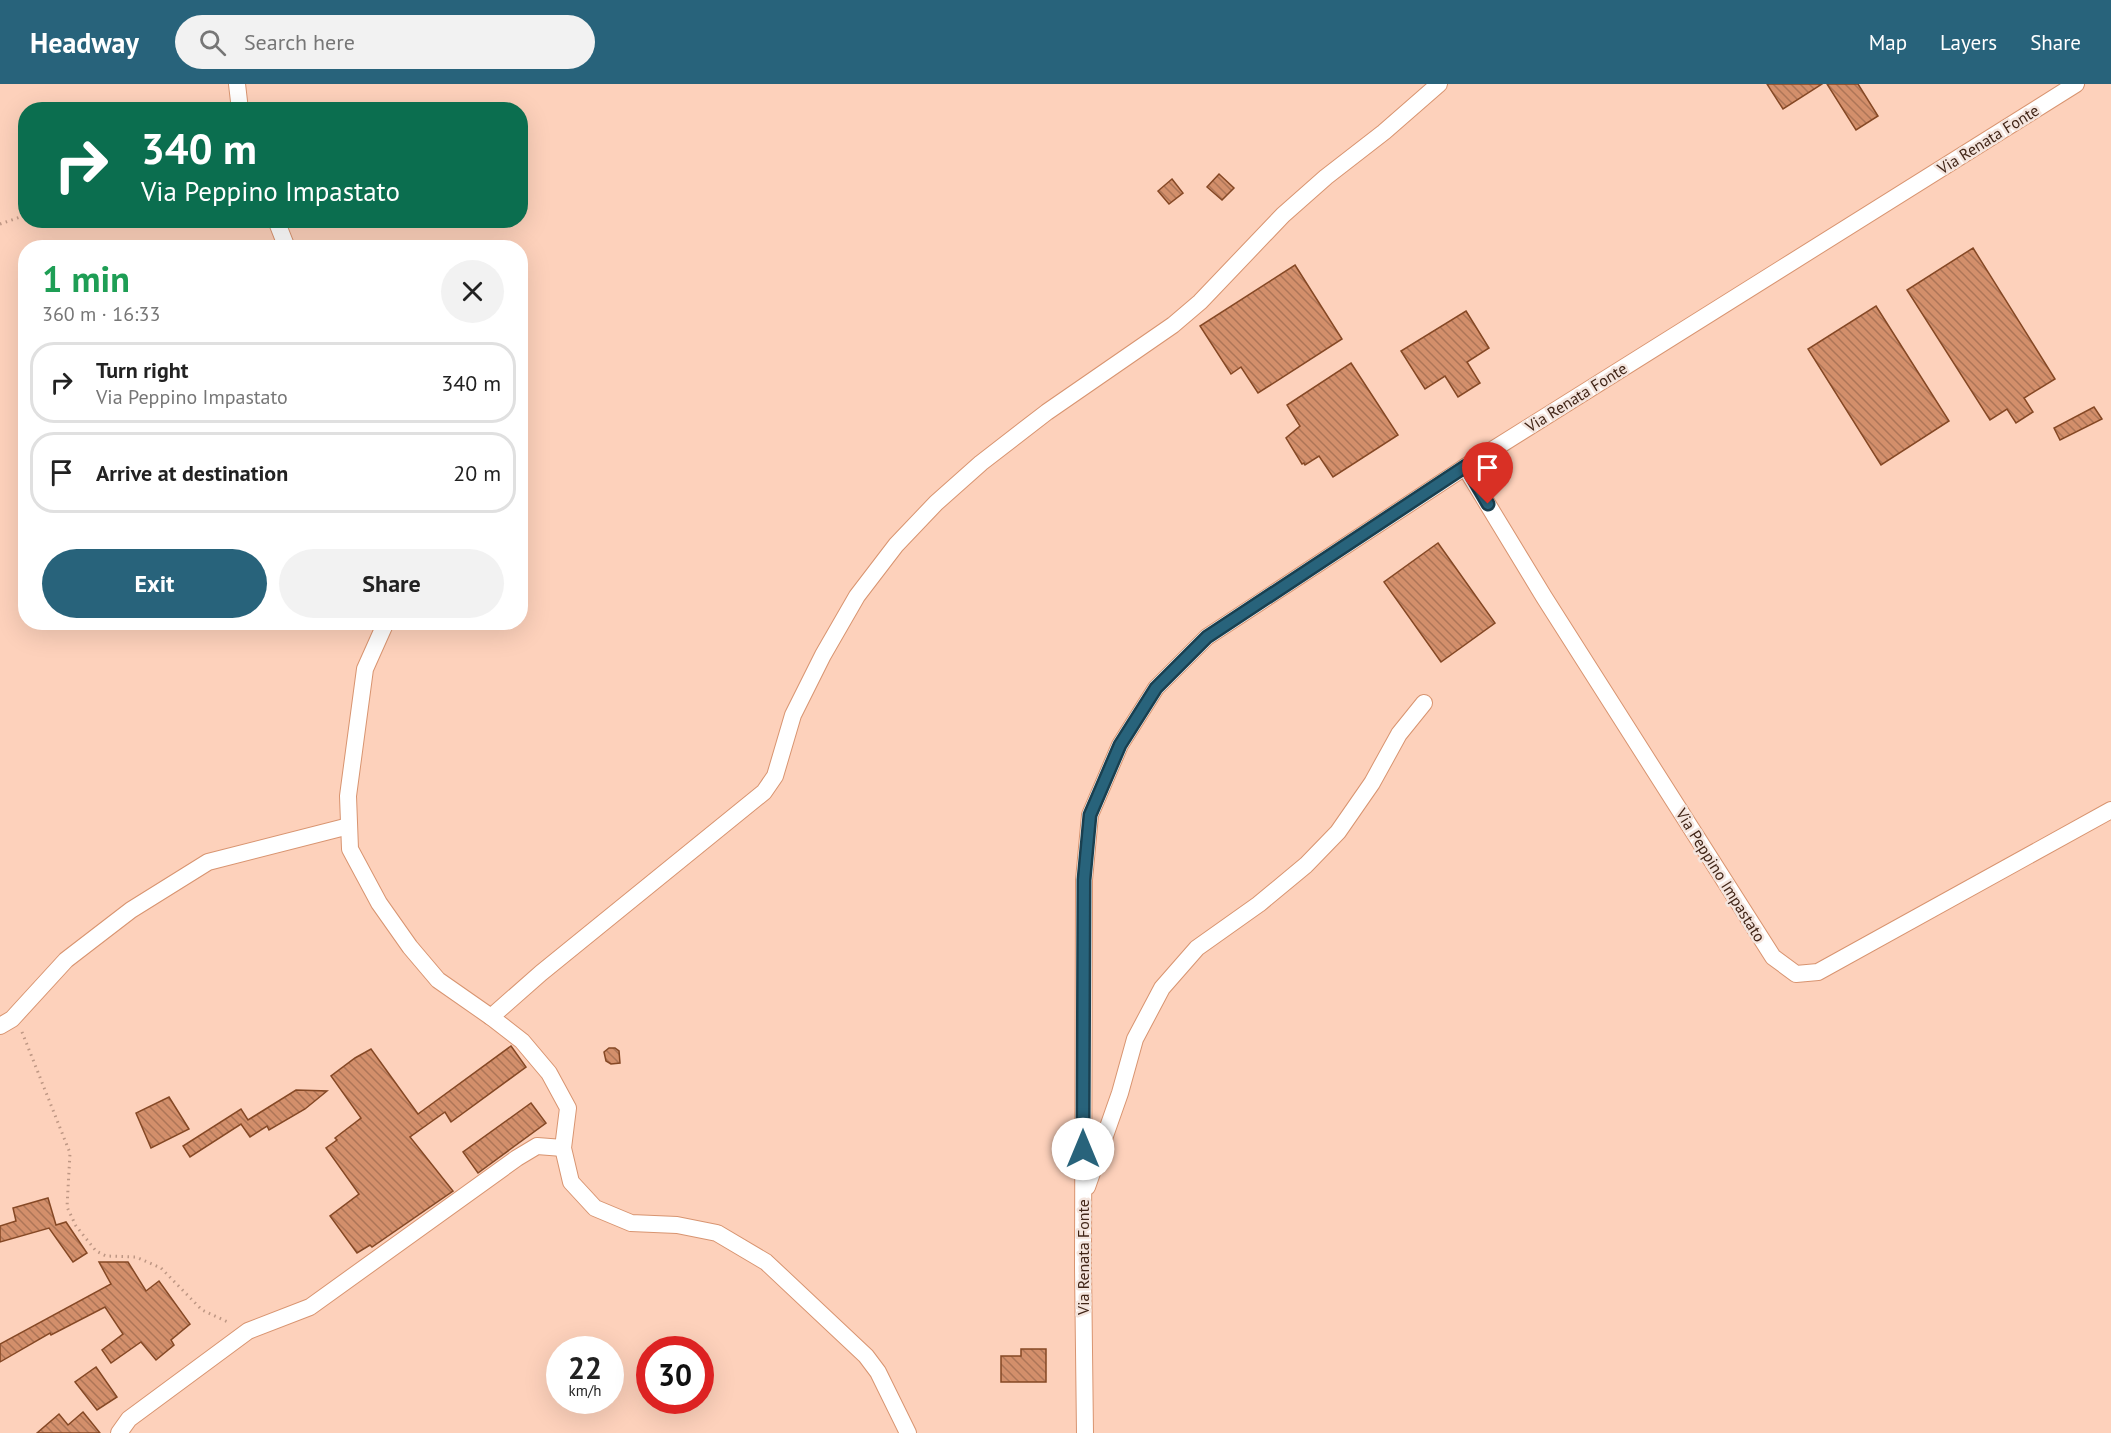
<!DOCTYPE html>
<html lang="en">
<head>
<meta charset="utf-8">
<style>
  body { margin:0; font-family:"PT Sans",sans-serif; background:#f2f2f2; color:#222; height:100vh; display:flex; flex-direction:column; font-size:22px; white-space:nowrap }
  * { box-sizing:border-box; margin:0 }
  p { font-size:20px; color:#767676 }
  .icon { flex:none; width:33px; height:33px; fill:none; stroke:currentColor; stroke-width:2; stroke-linecap:round; stroke-linejoin:round }
  .map { position:relative; flex:1; overflow:hidden }
  .panel { position:absolute; left:18px; top:156px; width:510px; height:390px; display:flex; flex-direction:column; background:#fff; border-radius:24px; box-shadow:0 6px 24px #0002 }
  .panel>* { flex:none }
  .guide { position:absolute; left:18px; top:18px; width:510px; height:126px; border-radius:24px; box-shadow:0 6px 24px #0002; background:#0b6e4f; color:#fff; overflow:hidden }
  .speed { position:absolute; left:546px; top:1252px; display:flex; gap:12px; font-size:30px; font-weight:700; text-align:center }
  .speed>* { display:grid; place-content:center; width:78px; height:78px; border-radius:50%; background:#fff; box-shadow:0 6px 24px #0002; line-height:1 }
  .speed small { font-size:15px; font-weight:400 }
  .speed .limit { border:9px solid #d22; background:#fff; color:#111 }
  .pin { position:absolute; display:grid; place-items:center; width:51px; height:51px; color:#fff; margin:-62px -26px; border-radius:50% 50% 50% 0; rotate:-45deg; box-shadow:0 0 6px #0007 }
  .pin .icon { rotate:45deg }
  .me { position:absolute; width:66px; margin:-33px; rotate:0deg; stroke-linejoin:round; filter:drop-shadow(0 0 4px #0008) }
  .turn { display:flex; align-items:center; gap:21px; height:126px; padding:0 24px; font-size:27px }
  .turn .icon { width:78px; height:78px; stroke-width:2.5 }
  .turn b { display:block; font-size:42px; line-height:51px }
  .round { display:grid; place-items:center; flex:none; width:63px; height:63px; border-radius:32px; background:#f2f2f2 }
  .summary { display:flex; align-items:center; justify-content:space-between; height:102px; padding:0 24px }
  h1 { font-size:36px; font-weight:700; line-height:45px; color:#1e9e55 }
  .primary-button { display:flex; gap:12px; margin-top:auto; padding:12px 24px }
  .primary-button a { flex:1; height:69px; border-radius:36px; background:#28637b; color:#fff; font-size:24px; font-weight:700; line-height:69px; text-align:center }
  .primary-button a+a { background:#f2f2f2; color:#222 }
  ul { padding:0; list-style:none }
  li { display:flex; align-items:center; gap:18px; height:81px; margin:0 12px 9px; padding:0 12px; border:3px solid #e0e0e0; border-radius:24px }
  li div { flex:1 }
  li b { display:block; font-size:22px }
  li em { font-style:normal }
  header { display:flex; align-items:center; gap:36px; box-sizing:border-box; height:84px; padding:0 30px; background:#28637b; color:#fff }
  header strong { font-size:28px }
  nav { display:flex; gap:33px; margin-inline-start:auto; font-size:21px }
  .search { width:420px; height:54px; background:#f2f2f2; display:flex; align-items:center; gap:15px; box-sizing:border-box; padding:0 21px; border-radius:33px; color:#767676; font-size:22px }
  .map>svg:first-child { display:block }
  .building { fill:url(#building-back-hatch); stroke:#854825; stroke-width:1.5 }
  .lines { fill:none; stroke-linecap:round; stroke-linejoin:round }
  .minor-casing { stroke:#d89470; stroke-width:18 }
  .path { stroke:#be9784; stroke-width:3; stroke-dasharray:1.5 4.5; stroke-linecap:butt }
  .minor { stroke:#fff; stroke-width:16 }
  .route-casing { stroke:#1a4050; stroke-width:15 }
  .route { stroke:#28637b; stroke-width:10 }
  .labels { text-anchor:middle; dominant-baseline:central; stroke-width:5; stroke-linejoin:round; paint-order:stroke }
  .street-label { font-size:16px; fill:#422618; stroke:#f4e5de }
</style>
</head>
<body>
<header>
<strong>Headway</strong>
<div class="search"><svg class="icon" aria-label="search" viewBox="0 0 24 24"><circle cx="10" cy="10" r="6"/><path d="M15 15l6 6"/></svg>Search here</div>
<nav><a>Map</a><a>Layers</a><a>Share</a></nav>
</header>
<div class="map">
<svg width="2111" height="1349" viewBox="0 0 2111 1349">
  <defs>
    <pattern id="building-back-hatch" width="6" height="6" patternUnits="userSpaceOnUse" patternTransform="scale(1.5)"><rect width="6" height="6" fill="#d38f6b"/><path d="M-1 5l2 2M0 0l6 6M5-1l2 2" fill="none" stroke="#ad7557"/></pattern>
  </defs>
  <rect width="100%" height="100%" fill="#fdd1bb"/>
  <g class="building">
    <polygon points="1767,0 1822,0 1783,25"/>
    <polygon points="1827,0 1858,0 1878,32 1856,46"/>
    <polygon points="1219,90 1234,104 1222,116 1207,103"/>
    <polygon points="1172,95 1183,109 1169,120 1158,107"/>
    <polygon points="1973,164 2055,295 2024,314 2033,328 2016,339 2007,325 1990,336 1907,206"/>
    <polygon points="1295,181 1342,255 1258,309 1241,283 1231,290 1200,242"/>
    <polygon points="1876,222 1949,337 1881,381 1808,265"/>
    <polygon points="1466,227 1489,264 1467,278 1480,299 1458,313 1445,292 1425,305 1401,267"/>
    <polygon points="1351,279 1398,351 1333,393 1319,372 1305,381 1304,379 1302,380 1286,354 1300,342 1287,321"/>
    <polygon points="2094,323 2102,335 2060,356 2054,344"/>
    <polygon points="1438,459 1495,539 1441,578 1384,498"/>
    <polygon points="511,962 526,983 451,1038 445,1028 410,1053 453,1107 372,1163 370,1161 357,1169 330,1132 359,1110 326,1064 337,1056 335,1054 361,1034 331,992 355,974 371,965 418,1030"/>
    <polygon points="609,964 615,964 619,967 620,979 611,980 606,977 604,968"/>
    <polygon points="296,1006 327,1007 305,1025 269,1046 267,1042 250,1053 241,1040 190,1073 183,1062 241,1025 248,1036"/>
    <polygon points="169,1013 189,1045 151,1064 136,1029"/>
    <polygon points="531,1019 546,1039 478,1089 463,1068"/>
    <polygon points="48,1114 56,1141 66,1138 87,1169 73,1178 49,1144 0,1158 0,1142 16,1137 13,1124"/>
    <polygon points="99,1178 128,1178 146,1207 159,1197 190,1240 171,1256 174,1261 156,1276 141,1258 111,1279 102,1266 123,1250 105,1223 51,1251 50,1249 0,1278 0,1260 111,1200"/>
    <polygon points="1021,1265 1046,1265 1046,1298 1001,1298 1001,1272 1021,1272"/>
    <polygon points="96,1283 117,1313 97,1326 75,1298"/>
    <polygon points="83,1328 100,1349 37,1349 59,1330 68,1341"/>
  </g>
  <g class="lines">
    <defs>
      <g id="minor">
        <polyline points="237,0 240,26"/>
        <polyline points="276,136 287,164"/>
        <polyline points="1465,383 1544,513 1773,873 1796,890 1818,888 2111,726"/>
        <polyline points="386,538 365,585 348,712 350,765 379,819 410,863 438,896 491,933 522,957 549,989 568,1024 563,1064 571,1098 595,1124 631,1139 677,1141 717,1149 766,1178 866,1272 878,1288 908,1349"/>
        <polyline points="491,933 541,889 764,708 775,692 793,631 823,571 857,512 896,461 936,419 981,379 1047,328 1173,241 1200,218 1283,131 1326,93 1384,48 1439,0"/>
        <polyline points="0,942 12,935 66,876 131,826 208,778 349,742"/>
        <polyline points="1087,1103 1120,1009 1135,955 1162,904 1197,864 1259,820 1306,781 1338,748 1372,699 1399,650 1424,619"/>
        <polyline points="119,1349 129,1335 248,1247 310,1223 517,1074 537,1062 563,1064"/>
        <polyline points="1085,1349 1083,1184 1084,796 1090,731 1120,661 1156,604 1207,553 1465,383 2076,0"/>
      </g>
    </defs>
    <use href="#minor" class="minor-casing"/>
    <g class="path">
      <polyline points="0,140 26,131"/>
      <polyline points="22,948 70,1069 67,1123 76,1142 96,1167 106,1172 136,1173 161,1184 202,1226 230,1239"/>
    </g>
    <use href="#minor" class="minor"/>
  </g>
  <g class="lines">
    <defs>
      <polyline id="route" points="1083,1065 1084,796 1090,731 1120,661 1156,604 1207,553 1466,382 1488,420"/>
    </defs>
    <use href="#route" class="route-casing"/>
    <use href="#route" class="route"/>
  </g>
  <g class="labels">
    <g class="street-label">
      <text transform="translate(1988 55) rotate(-32)">Via Renata Fonte</text>
      <text transform="translate(1576 313) rotate(-32)">Via Renata Fonte</text>
      <text transform="translate(1721 791) rotate(58)">Via Peppino Impastato</text>
      <text transform="translate(1083 1173) rotate(-90)">Via Renata Fonte</text>
    </g>
  </g>
</svg>
<div class="speed"><div>22<small>km/h</small></div><div class="limit">30</div></div>
<div class="pin" style="left:1488px;top:420px;background:#d93025"><svg class="icon" aria-label="arrive" viewBox="0 0 24 24"><path d="M6 21V4h12l-3 4 3 4H6"/></svg></div>
<svg class="me" style="left:1083px;top:1065px" viewBox="-20 -20 40 40"><circle r="19" fill="#fff"/><path d="M0-13L10 11 0 6-10 11z" fill="#28637b"/></svg>
<div class="guide">
<div class="turn"><svg class="icon" aria-label="right" viewBox="0 0 24 24"><path d="M7 20v-9h11M14 6l5 5-5 5"/></svg><div><b>340 m</b>Via Peppino Impastato</div></div>
</div>
<section class="panel">
<div class="summary"><div><h1>1 min</h1><p>360 m · 16:33</p></div><a class="round"><svg class="icon" aria-label="close" viewBox="0 0 24 24"><path d="M6 6l12 12M18 6L6 18"/></svg></a></div>
<ul>
<li><svg class="icon" aria-label="right" viewBox="0 0 24 24"><path d="M7 20v-9h11M14 6l5 5-5 5"/></svg><div><b>Turn right</b><p>Via Peppino Impastato</p></div><em>340 m</em></li>
<li><svg class="icon" aria-label="arrive" viewBox="0 0 24 24"><path d="M6 21V4h12l-3 4 3 4H6"/></svg><div><b>Arrive at destination</b></div><em>20 m</em></li>
</ul>
<div class="primary-button"><a>Exit</a><a>Share</a></div>
</section>
</div>
</body>
</html>
